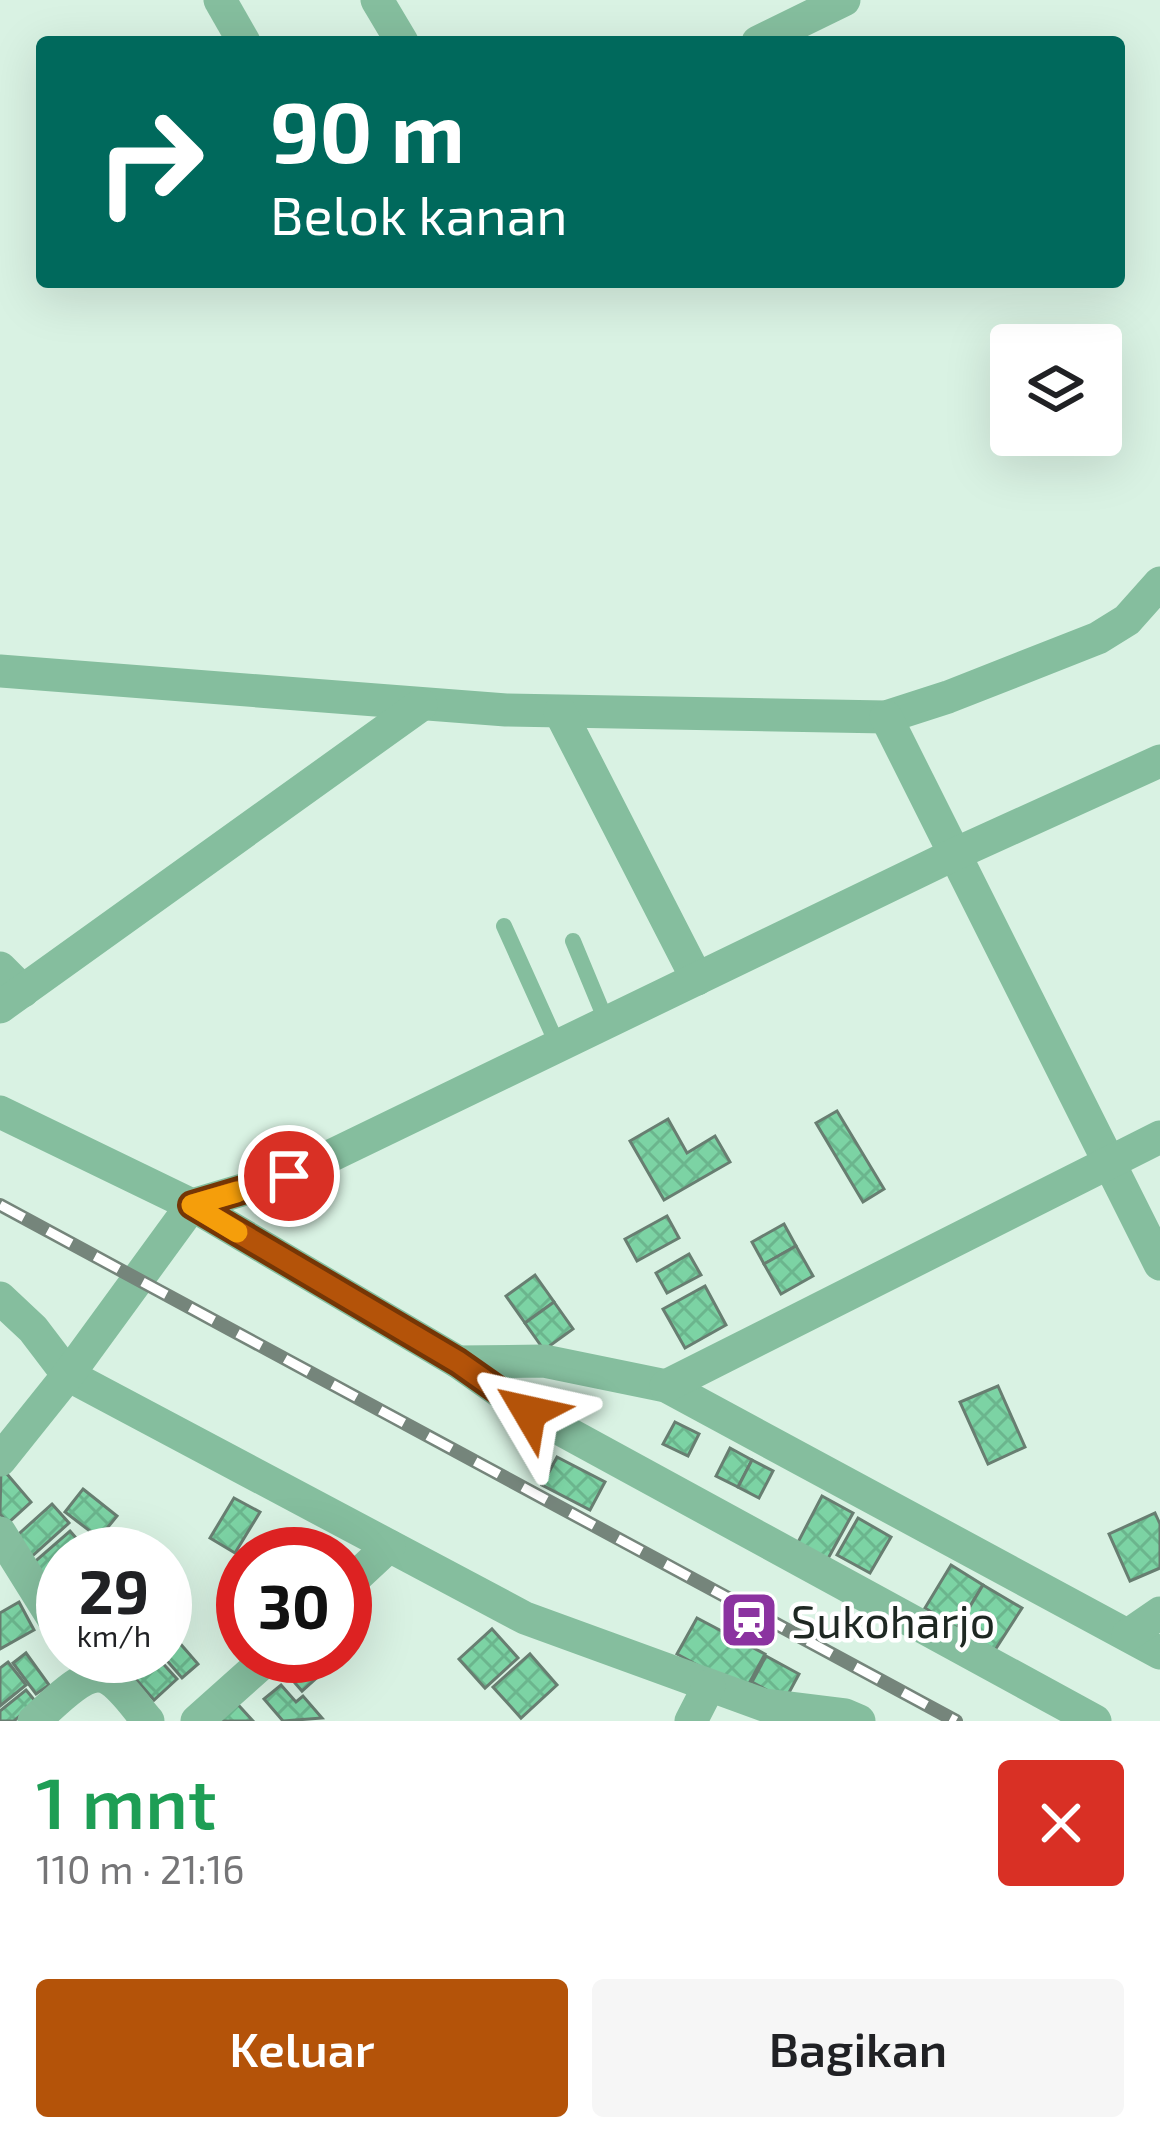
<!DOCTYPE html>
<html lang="id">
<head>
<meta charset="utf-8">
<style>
  body { margin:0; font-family:"Exo 2",sans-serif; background:#f6f6f6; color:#202124; height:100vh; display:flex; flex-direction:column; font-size:45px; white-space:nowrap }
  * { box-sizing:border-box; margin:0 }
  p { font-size:39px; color:#757577 }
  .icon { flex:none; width:66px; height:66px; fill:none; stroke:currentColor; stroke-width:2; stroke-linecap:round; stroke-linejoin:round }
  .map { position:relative; height:1721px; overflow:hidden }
  .panel { display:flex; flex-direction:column; background:#fff; flex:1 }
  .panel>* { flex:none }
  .hud { position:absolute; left:36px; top:36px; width:1089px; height:252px; border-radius:12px; box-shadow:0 12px 48px #0002; background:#00695c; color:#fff; overflow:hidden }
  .tools { position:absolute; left:990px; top:324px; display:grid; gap:24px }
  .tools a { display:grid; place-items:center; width:132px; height:132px; border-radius:12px; background:#fff; box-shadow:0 12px 48px #0002; font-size:60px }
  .speed { position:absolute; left:36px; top:1527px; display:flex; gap:24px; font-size:60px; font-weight:700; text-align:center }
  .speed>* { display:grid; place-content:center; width:156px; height:156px; border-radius:50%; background:#fff; box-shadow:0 12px 48px #0002; line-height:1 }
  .speed small { font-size:30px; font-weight:400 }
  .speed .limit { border:18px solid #d22; background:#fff; color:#111 }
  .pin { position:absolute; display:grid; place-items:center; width:102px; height:102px; color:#fff; margin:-51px; border:6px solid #fff; border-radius:50%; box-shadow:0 3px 12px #0007 }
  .me { position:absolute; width:132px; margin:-66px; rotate:306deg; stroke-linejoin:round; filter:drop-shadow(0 0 9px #0008) }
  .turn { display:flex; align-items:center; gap:42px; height:252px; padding:0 36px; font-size:54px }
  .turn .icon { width:156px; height:156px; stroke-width:2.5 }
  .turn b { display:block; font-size:84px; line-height:102px }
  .round { display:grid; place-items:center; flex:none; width:126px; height:126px; border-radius:12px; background:#f6f6f6 }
  .headline { display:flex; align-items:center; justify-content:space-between; height:204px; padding:0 36px }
  h1 { font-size:72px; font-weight:600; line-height:90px; color:#1e9e55 }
  .action { display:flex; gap:24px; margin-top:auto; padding:24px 36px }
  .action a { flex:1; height:138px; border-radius:12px; background:#b45309; color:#fff; font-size:48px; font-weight:600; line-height:138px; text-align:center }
  .action a+a { background:#f6f6f6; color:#202124 }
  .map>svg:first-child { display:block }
  .building { fill:url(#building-cross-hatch); stroke:#687e71; stroke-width:3 }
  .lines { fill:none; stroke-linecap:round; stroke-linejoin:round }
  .lane { stroke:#85be9e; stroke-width:16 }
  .street { stroke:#85be9e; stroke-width:33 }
  .rail-casing { stroke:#75857b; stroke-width:14 }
  .rail { stroke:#fff; stroke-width:9; stroke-dasharray:27; stroke-linecap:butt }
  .route-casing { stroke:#753606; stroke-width:30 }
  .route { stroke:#b45309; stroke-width:21 }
  .slow { stroke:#f59e0b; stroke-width:21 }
  .labels { text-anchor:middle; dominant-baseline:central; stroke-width:9; stroke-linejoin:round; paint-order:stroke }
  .poi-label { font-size:45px; fill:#1e2822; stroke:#fff; text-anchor:start }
</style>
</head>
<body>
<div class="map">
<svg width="1160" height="1721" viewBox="0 0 1160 1721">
  <defs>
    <pattern id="building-cross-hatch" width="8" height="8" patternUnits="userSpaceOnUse" patternTransform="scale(3)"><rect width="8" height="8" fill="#7cd3a4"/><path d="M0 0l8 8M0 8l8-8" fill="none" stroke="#6bb58d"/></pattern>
  </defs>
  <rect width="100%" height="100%" fill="#d9f2e3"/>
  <g class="building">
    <polygon points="837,1111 884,1189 863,1202 816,1123"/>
    <polygon points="668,1119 687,1153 715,1136 730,1162 664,1200 630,1141"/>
    <polygon points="667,1216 679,1238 637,1261 625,1239"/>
    <polygon points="784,1224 796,1246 764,1264 752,1242"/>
    <polygon points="796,1246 813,1276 781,1294 764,1264"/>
    <polygon points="689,1254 701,1275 667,1293 656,1273"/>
    <polygon points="535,1275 554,1302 525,1323 506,1296"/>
    <polygon points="705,1286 726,1325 685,1348 663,1309"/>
    <polygon points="554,1302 573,1329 544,1350 525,1323"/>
    <polygon points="998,1386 1025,1447 988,1464 960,1402"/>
    <polygon points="675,1422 699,1434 688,1456 663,1444"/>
    <polygon points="730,1448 752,1460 738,1487 716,1476"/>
    <polygon points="557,1457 605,1482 590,1510 542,1485"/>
    <polygon points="752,1460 773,1471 759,1498 738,1487"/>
    <polygon points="1,1467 31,1502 8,1523 0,1514"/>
    <polygon points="83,1489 117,1516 99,1538 65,1512"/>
    <polygon points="822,1496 853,1513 825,1564 795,1548"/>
    <polygon points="234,1498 260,1512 235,1553 210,1538"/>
    <polygon points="52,1504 69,1523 29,1559 12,1540"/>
    <polygon points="1155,1513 1160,1524 1160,1568 1130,1581 1109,1534"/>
    <polygon points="858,1518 891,1537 870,1573 837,1555"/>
    <polygon points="70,1531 90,1554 63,1554 63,1580 54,1588 32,1564"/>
    <polygon points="951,1565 983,1585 957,1628 925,1608"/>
    <polygon points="172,1571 185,1585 165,1603 165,1577"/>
    <polygon points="983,1585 1022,1608 995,1650 957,1628"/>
    <polygon points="19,1602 34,1630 0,1649 0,1613"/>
    <polygon points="697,1618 765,1654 745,1691 677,1654"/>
    <polygon points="345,1620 361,1639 348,1650 345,1646"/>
    <polygon points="165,1626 198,1664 182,1678 163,1656"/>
    <polygon points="492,1629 518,1658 485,1688 459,1659"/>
    <polygon points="26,1653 49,1685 36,1694 13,1663"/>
    <polygon points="530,1654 557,1685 521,1718 493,1687"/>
    <polygon points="296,1656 323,1656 331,1665 302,1691 282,1668"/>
    <polygon points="766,1656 799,1674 785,1700 752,1682"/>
    <polygon points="157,1657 177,1679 154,1700 134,1677"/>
    <polygon points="8,1662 26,1685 0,1706 0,1668"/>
    <polygon points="281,1685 296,1702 303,1696 322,1718 283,1721 264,1699"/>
    <polygon points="26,1690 36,1702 14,1721 0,1721 0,1711"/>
    <polygon points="231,1697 253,1721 213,1721"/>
  </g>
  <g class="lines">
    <g class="lane">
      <polyline points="504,926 558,1046"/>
      <polyline points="573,941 607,1023"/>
    </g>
    <g class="street">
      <polyline points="220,0 244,42"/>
      <polyline points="377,0 402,42"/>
      <polyline points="758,42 844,0"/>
      <polyline points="0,671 506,710 886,717 948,697 1098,638 1127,620 1160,583"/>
      <polyline points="560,712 697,979"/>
      <polyline points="886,717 1160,1264"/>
      <polyline points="0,968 23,991"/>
      <polyline points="0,1007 421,705"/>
      <polyline points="0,1112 192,1205 458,1362 529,1412 1095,1721"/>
      <polyline points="0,1298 33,1329 68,1375 525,1618 764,1705 845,1715 859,1721"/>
      <polyline points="458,1362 544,1361 666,1386 1160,1653"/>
      <polyline points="666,1386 1160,1137"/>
      <polyline points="0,1460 68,1375 192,1205 289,1176 955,854 1160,761"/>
      <polyline points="0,1533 63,1634"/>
      <polyline points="345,1587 389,1546"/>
      <polyline points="1128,1635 1160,1613"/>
      <path d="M 34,1721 C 50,1708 85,1667 107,1678 C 123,1686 137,1709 148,1721"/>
      <polyline points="197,1721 270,1656"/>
      <polyline points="691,1721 709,1686"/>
    </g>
    <defs>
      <polyline id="rail" points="0,1205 956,1721"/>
    </defs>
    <use href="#rail" class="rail-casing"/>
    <use href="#rail" class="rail"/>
  </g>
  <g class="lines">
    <defs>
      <polyline id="route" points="289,1176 192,1205 458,1362 529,1412"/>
    </defs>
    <use href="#route" class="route-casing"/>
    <use href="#route" class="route"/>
    <polyline class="slow" points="237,1192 192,1205 237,1232"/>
  </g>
  <defs>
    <symbol id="station-square" viewBox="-11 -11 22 22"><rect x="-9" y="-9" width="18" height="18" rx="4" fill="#8b33a0" stroke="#fff"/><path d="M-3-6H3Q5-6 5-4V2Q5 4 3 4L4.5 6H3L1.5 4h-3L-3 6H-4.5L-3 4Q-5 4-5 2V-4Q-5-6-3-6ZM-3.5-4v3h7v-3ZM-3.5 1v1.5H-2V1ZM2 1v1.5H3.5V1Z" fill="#fff"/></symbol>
  </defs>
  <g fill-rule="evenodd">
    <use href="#station-square" x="716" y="1587" width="66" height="66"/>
  </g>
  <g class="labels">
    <g class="poi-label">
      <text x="791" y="1620">Sukoharjo</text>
    </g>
  </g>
</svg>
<div class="tools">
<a><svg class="icon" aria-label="layers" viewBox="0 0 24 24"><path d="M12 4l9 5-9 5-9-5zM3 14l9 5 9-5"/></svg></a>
</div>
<div class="speed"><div>29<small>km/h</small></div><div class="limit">30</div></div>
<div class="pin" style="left:289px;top:1176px;background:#d93025"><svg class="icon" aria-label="arrive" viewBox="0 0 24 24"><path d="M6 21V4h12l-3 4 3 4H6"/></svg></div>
<svg class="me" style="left:529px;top:1412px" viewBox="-20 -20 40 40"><path d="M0-17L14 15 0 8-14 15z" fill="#b45309" stroke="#fff" stroke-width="4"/></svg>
<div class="hud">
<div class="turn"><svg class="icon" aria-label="right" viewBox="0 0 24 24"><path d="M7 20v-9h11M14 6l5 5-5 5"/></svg><div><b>90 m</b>Belok kanan</div></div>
</div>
</div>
<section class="panel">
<div class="headline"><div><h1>1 mnt</h1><p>110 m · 21:16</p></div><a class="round" style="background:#d93025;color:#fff"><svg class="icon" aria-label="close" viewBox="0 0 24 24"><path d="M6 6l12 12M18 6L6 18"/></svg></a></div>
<div class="action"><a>Keluar</a><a>Bagikan</a></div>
</section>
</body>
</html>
